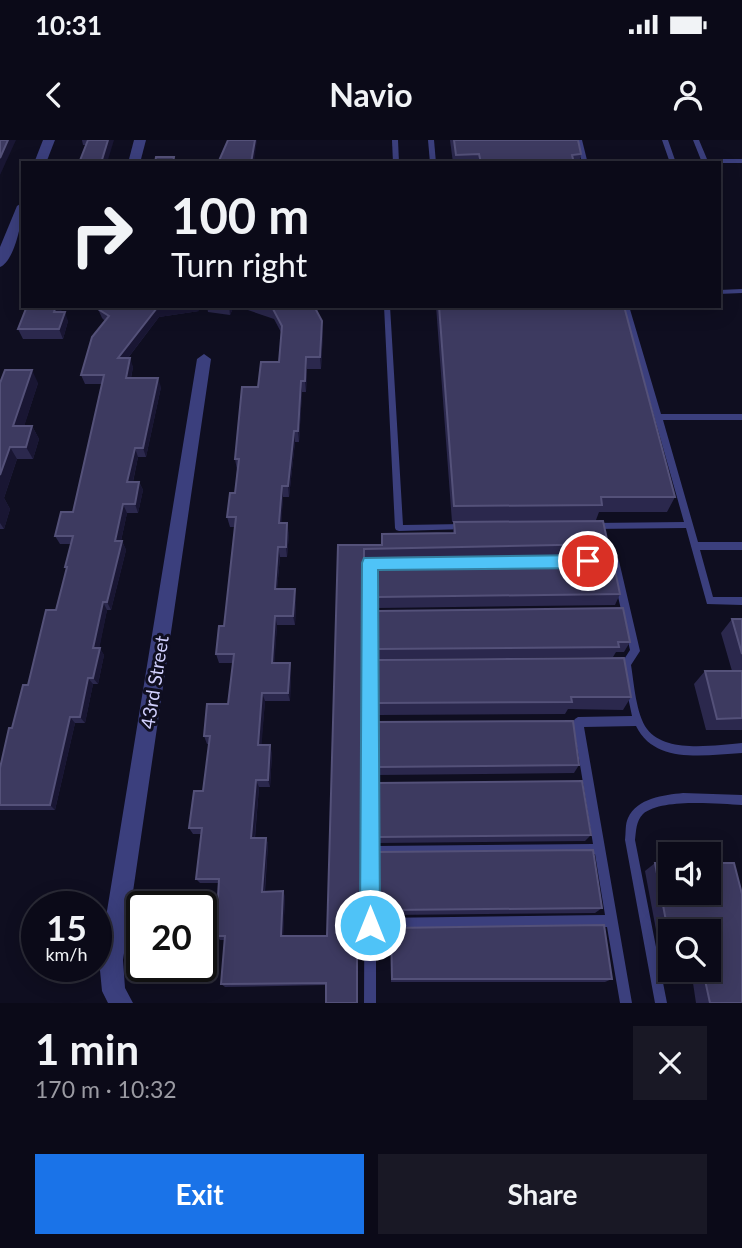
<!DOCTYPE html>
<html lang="en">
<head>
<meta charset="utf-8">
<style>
  body { margin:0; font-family:Lato,sans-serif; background:#191825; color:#f1f3f6; height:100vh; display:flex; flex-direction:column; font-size:26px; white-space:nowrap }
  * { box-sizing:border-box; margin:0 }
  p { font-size:23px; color:#9a9aa2 }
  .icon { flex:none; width:38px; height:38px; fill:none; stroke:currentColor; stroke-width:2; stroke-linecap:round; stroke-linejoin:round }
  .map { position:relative; height:863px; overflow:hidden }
  .drawer { display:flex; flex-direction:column; background:#0b0a18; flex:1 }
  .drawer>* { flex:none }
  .banner { position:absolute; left:21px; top:21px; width:700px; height:147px; border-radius:0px; box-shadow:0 4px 18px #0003,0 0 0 2px #2b2b37; background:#0b0a18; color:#f1f3f6; overflow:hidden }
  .fabs { position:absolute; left:658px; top:702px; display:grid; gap:14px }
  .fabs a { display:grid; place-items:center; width:63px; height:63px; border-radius:0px; background:#0b0a18; box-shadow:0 4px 18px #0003,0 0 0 2px #2b2b37; font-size:35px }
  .speed { position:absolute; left:21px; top:751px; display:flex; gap:14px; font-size:35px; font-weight:700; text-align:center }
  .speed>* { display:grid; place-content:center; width:91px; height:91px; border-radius:50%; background:#0b0a18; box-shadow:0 4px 18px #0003,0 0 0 2px #2b2b37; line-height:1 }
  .speed small { font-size:18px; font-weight:400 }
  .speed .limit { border:4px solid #111; border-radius:10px; background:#fff; color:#111 }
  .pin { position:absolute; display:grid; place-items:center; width:60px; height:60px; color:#fff; margin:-30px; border:4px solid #fff; border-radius:50%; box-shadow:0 2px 7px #0007 }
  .me { position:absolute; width:77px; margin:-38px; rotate:0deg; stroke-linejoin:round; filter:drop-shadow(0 0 5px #0008) }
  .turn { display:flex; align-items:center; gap:24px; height:147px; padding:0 35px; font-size:32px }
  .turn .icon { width:91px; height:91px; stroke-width:2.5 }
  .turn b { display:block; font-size:49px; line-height:60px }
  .round { display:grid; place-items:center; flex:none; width:74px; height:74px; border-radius:0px; background:#191825 }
  .overview { display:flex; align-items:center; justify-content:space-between; height:119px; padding:0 35px }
  h1 { font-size:42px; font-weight:700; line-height:52px }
  .action { display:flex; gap:14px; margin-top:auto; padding:14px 35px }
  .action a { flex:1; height:80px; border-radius:0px; background:#1a73e8; color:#fff; font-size:28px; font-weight:700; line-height:80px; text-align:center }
  .action a+a { background:#191825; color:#f1f3f6 }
  .status { display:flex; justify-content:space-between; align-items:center; height:49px; padding:0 35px; background:#0b0a18; direction:ltr }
  .status svg { height:19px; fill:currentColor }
  header { display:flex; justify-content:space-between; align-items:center; height:91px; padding:0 35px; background:#0b0a18; font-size:32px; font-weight:700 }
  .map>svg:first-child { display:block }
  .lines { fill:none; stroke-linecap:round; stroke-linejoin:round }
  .lane { fill:#3b3f7d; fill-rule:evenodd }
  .street { fill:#3b3f7d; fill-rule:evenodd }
  .wall { fill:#2b284d; fill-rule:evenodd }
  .shaded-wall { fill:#191633 }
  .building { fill:#3d3a60; stroke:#545179; stroke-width:2 }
  .route { fill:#4fc3f7; stroke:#337fa1; stroke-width:2 }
  .labels { text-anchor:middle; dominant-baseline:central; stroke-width:6; stroke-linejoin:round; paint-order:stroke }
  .street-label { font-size:19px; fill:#d0cffd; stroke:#0f0e20 }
</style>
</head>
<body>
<div class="status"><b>10:31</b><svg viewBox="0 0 49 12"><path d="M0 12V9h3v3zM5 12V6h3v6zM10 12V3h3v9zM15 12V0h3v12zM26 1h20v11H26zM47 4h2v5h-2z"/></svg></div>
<header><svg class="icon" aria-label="back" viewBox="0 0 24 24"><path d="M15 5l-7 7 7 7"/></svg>Navio<svg class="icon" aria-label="person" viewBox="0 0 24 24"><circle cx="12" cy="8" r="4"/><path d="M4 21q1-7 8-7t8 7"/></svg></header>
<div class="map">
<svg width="742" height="863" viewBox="0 0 742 863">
  <rect width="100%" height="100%" fill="#0f0e20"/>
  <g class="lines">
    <g class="lane">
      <polygon points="392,0 398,0 399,23 393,23"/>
      <polygon points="428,0 434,0 436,23 430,23"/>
      <polygon points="576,0 582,0 587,20 669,20 662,0 668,0 675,20 701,20 693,0 699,0 707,19 742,19 742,23 582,23"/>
      <polygon points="742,149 742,153 719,154 719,150"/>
      <polygon points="384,166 390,166 403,385 463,384 466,385 467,387 466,389 399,391 396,390 395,388"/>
      <polygon points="623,166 629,166 661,274 742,274 742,280 663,280 698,402 742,402 742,410 700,410 713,457 742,457 742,465 707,464 686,388 593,389 590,388 589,386 590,384 593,383 684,382"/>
      <path d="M 603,417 L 618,418 L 619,421 L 640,511 L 631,525 C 634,543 636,574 647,589 C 666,614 715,605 742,603 L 742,613 C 706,615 655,625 636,586 L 584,587 L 632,863 L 620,863 L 607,787 L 376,790 L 376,863 L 364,863 L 366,423 L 367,420 L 389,420 L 390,423 L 389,426 L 374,427 L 375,706 L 593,704 L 573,582 L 575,579 L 578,577 L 632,576 L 621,524 L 630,510 L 611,425 L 600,424 L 599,421 L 600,418 ZM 595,714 L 605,775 L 376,778 L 375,716 Z"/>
      <path d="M 683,653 L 742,655 L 742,665 C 718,664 662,658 643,674 C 636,681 636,691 635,700 L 667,863 L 655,863 L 625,700 C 626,693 625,684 628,678 C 637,658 664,655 683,653 Z"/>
    </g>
    <g class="street">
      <polygon points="43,0 55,0 46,23 34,23"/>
      <polygon points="134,0 146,0 140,23 128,23"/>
      <path d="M 23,62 C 23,78 15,121 0,127 L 0,107 L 17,66 Z"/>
      <polygon points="204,214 211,219 123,820 125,848 133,863 108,863 102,851 99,820 197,219"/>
    </g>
  </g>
  <g class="wall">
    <polygon points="82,0 114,0 86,5 83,5"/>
    <polygon points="450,0 578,0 581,14 579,23 453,23"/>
    <polygon points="62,166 61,172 68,181 63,199 23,199 18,189"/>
    <polygon points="207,166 234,166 230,175 208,172"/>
    <polygon points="236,166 320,166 316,169 323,192 321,229 307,229 306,252 302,252 299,302 295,302 289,357 283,357 281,383 289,393 287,417 280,417 277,449 296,459 295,485 277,485 274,523 290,523 291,532 290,561 265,561 261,605 272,613 270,647 259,647 255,698 266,698 268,704 265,752 285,756 283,796 327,796 338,405 382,405 453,393 454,382 452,382 436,166 624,166 675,357 667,372 599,372 596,380 608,404 604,415 460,417 620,454 615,465 378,468 377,419 365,419 362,764 358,764 326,845 225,847 221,844 225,800 220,800 216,796 218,743 200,743 196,739 201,694 193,694 189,688 203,651 209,604 207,604 204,596 228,564 233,523 219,523 216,514 224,486 235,387 230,387 227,377 235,353 237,330 235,319 258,247 279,222 282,194 274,179"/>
    <polygon points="98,169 199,171 159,177 128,218 133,227 131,238 161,247 146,317 138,317 133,342 139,342 143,350 138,373 127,373 121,401 122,401 126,410 111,470 107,470 99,508 104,515 98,544 93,544 85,583 75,583 55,670 0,670 0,628 12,588 56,470 67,430 65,427 71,404 60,404 55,396 73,372 102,244 85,244 81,235 105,181 102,178"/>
    <polygon points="0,243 38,243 24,286 32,286 39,299 33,319 17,319 4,358 10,369 4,389 0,389"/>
    <polygon points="378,471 630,502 624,512 616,512 613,517 378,519"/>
    <polygon points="732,479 742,479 742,590 706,590 694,544 705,531 732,531 721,493"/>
    <polygon points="378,520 631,557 623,570 568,569 565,574 378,575"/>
    <polygon points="378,582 579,625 574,633 378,635"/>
    <polygon points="378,643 591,695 585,701 378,703"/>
    <polygon points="378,712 602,768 595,773 390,775 390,764 378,764"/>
    <path d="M 655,723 L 742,863 L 696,863 L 693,843 L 666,843 L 645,731 ZM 670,791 L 709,830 L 670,830 Z"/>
    <polygon points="391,788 612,839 605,842 391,842"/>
  </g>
  <g class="shaded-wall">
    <polygon points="8,0 16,0 0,35 0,18"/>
    <polygon points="108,0 114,0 107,23 101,23"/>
    <polygon points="255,0 257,0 254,23 251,23"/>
    <polygon points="56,166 62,166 58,181 54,172"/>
    <polygon points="166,166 198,166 199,171 159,177 121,227 118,218 157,168"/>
    <polygon points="229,166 234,166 230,175"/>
    <polygon points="65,172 68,181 63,199 59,189"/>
    <polygon points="322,181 323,192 321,229 320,217"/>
    <polygon points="306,217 307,229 306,252 305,241"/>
    <polygon points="130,218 133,227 129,247 126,238"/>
    <polygon points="32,230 38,243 20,299 13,286"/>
    <polygon points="158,238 161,247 146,317 143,308"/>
    <polygon points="301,241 302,252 299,302 298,291"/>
    <polygon points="32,286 39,299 33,319 26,307"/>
    <polygon points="294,291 295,302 289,357 288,346"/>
    <polygon points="10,307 17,319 4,358 10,369 4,389 0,383 0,335"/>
    <polygon points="135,308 138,317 131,350 127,342"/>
    <polygon points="139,342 143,350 138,373 135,364"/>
    <polygon points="282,346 283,357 281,393 279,383"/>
    <polygon points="123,364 127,373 119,410 115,401"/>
    <polygon points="287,383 289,393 287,417 286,407"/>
    <polygon points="122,401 126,410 111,470 107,462"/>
    <polygon points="278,407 280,417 276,459 275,449"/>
    <polygon points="295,449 296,459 295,485 293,476"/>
    <polygon points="103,462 107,470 98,515 93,508"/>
    <polygon points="275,476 277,485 274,532 272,523"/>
    <polygon points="100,508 104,515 98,544 93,538"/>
    <polygon points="290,523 291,532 290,561 288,553"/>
    <polygon points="88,538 93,544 85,583 80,577"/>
    <polygon points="262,553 265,561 261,613 258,605"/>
    <polygon points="70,577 75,583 55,670 50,665"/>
    <polygon points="270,605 272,613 270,647 268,640"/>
    <polygon points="256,640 259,647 254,704 251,698"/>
    <polygon points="266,698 268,704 264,756 262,752"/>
    <polygon points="283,751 285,756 283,800 281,796"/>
  </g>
  <g class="building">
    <polygon points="0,0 8,0 0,18"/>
    <polygon points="88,0 108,0 101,23 79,23"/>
    <polygon points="228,0 255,0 251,23 218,23"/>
    <polygon points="454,0 578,0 581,14 572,15 574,23 481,23 479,14 456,15"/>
    <polygon points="156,17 174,17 173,23 155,23"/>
    <polygon points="27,166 56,166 54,172 65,172 59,189 18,189"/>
    <polygon points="103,166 166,166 157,168 118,218 130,218 126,238 158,238 143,308 135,308 127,342 139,342 135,364 123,364 115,401 122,401 107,462 103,462 93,508 100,508 93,538 88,538 80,577 70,577 50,665 0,665 0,628 9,588 12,588 23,545 28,545 46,470 56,470 67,427 65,427 73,396 55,396 61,372 73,372 104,235 81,235 92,197 109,176 98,169"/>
    <polygon points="271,166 314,166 322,181 320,217 306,217 305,241 301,241 298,291 294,291 288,346 282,346 279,383 287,383 286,407 278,407 275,449 295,449 293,476 275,476 272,523 290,523 288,553 262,553 258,605 270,605 268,640 256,640 251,698 266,698 262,752 283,751 281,796 327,796 338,405 382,405 382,394 455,393 454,382 603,381 608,404 364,409 362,760 357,760 357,863 326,863 326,843 221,844 225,796 216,796 219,739 196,739 202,688 189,688 194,651 203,651 210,596 204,596 207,564 228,564 234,514 216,514 219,486 224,486 236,377 227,377 230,353 235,353 239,319 235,319 242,247 258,247 261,222 279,222 282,186 272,167"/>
    <polygon points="439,166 624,166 675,357 601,357 602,365 454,366"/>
    <polygon points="5,230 32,230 13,286 32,286 26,307 10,307 0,335 0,243"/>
    <polygon points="612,416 620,454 378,457 377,418"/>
    <polygon points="623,468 630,502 618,502 619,507 378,509 378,471"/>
    <polygon points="732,479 742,479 742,514"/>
    <polygon points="624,518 631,557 571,557 572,562 378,563 378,520"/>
    <polygon points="705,531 742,531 742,578 717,579"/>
    <polygon points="573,581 579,625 378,627 378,582"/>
    <polygon points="582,641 591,695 378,697 378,643"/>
    <polygon points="593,710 602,768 391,770 391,759 379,759 378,712"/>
    <polygon points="655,723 670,723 670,752 709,752 709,723 734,723 742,754 742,863 710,863 705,840 677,840 676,830 709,830 709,791 670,791 670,802"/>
    <polygon points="604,785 612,839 392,839 391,788"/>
  </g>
  <polygon class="route" points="588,415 596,421 588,428 378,430 380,785 377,792 370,795 363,792 360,785 362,423 364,418"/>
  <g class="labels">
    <g class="street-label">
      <text transform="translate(154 542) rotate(-81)">43rd Street</text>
    </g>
  </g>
</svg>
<div class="fabs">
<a><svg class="icon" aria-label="sound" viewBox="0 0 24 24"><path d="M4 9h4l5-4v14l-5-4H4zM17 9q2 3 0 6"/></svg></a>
<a><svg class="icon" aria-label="search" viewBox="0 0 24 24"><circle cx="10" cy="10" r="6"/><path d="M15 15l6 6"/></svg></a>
</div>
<div class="speed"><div>15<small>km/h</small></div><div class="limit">20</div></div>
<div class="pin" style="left:588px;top:421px;background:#d93025"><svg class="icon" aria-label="arrive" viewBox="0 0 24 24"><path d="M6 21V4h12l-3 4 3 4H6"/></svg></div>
<svg class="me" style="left:370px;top:785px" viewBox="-20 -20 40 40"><circle r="17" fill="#4fc3f7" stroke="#fff" stroke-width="3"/><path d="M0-11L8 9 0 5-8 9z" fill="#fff"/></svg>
<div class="banner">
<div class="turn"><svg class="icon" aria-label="right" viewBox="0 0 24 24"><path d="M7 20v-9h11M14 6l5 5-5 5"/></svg><div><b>100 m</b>Turn right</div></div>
</div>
</div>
<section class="drawer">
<div class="overview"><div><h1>1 min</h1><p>170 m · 10:32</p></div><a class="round"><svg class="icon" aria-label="close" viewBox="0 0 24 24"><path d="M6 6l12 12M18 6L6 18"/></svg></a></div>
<div class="action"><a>Exit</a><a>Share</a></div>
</section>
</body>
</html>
